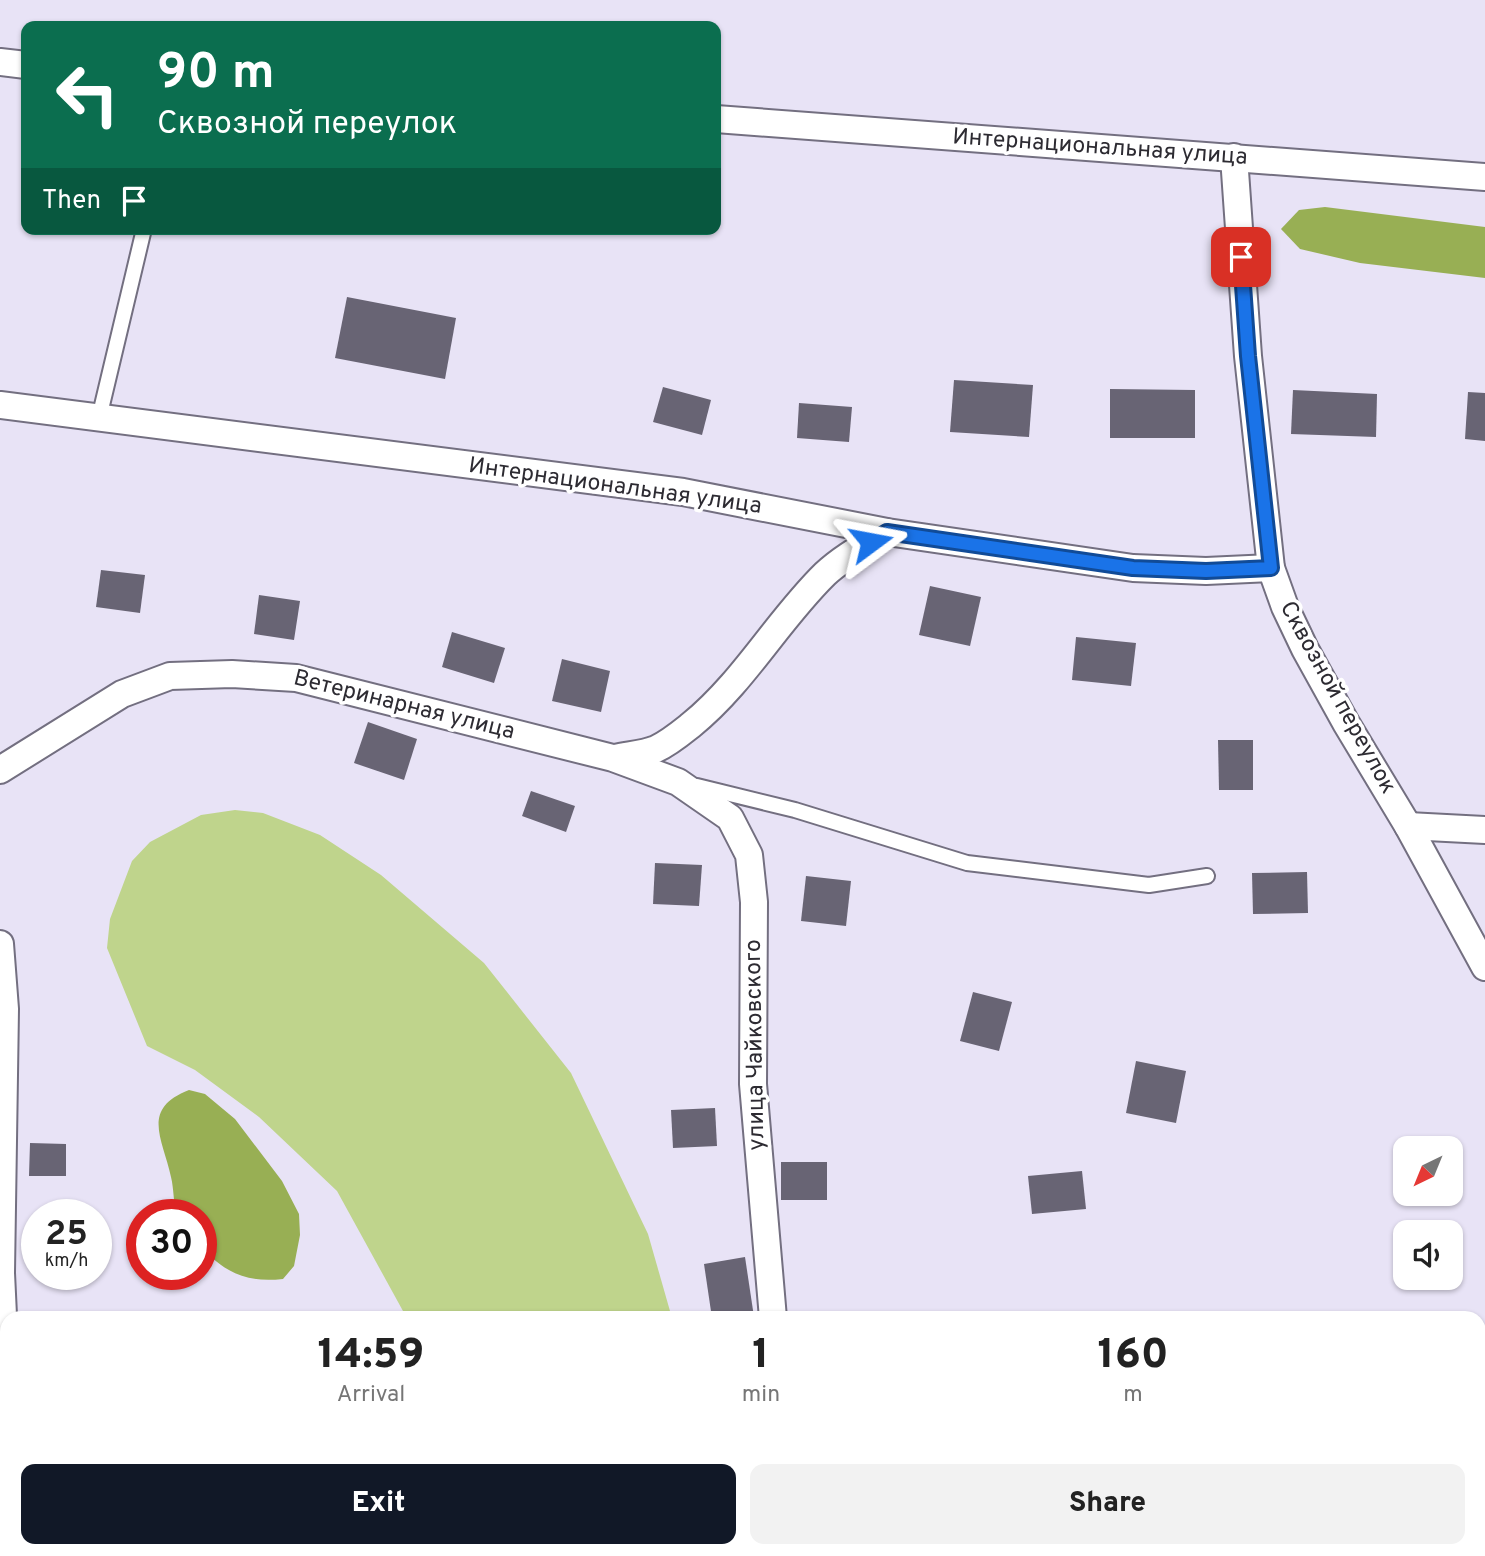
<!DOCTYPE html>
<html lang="en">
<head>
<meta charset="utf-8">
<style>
  body { margin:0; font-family:Overpass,sans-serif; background:#f2f2f2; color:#222; height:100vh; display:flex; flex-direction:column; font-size:26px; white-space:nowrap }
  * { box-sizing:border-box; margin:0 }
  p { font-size:23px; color:#767676 }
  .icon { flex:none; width:38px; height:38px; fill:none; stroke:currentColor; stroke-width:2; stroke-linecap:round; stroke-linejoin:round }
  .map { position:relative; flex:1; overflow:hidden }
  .drawer { position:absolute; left:0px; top:1311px; width:1486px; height:247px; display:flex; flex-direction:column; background:#fff; border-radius:21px 21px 0 0; box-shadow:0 2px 5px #0004 }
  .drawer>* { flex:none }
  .hud { position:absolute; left:21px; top:21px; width:700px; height:214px; border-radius:14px; box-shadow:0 2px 5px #0004; background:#0b6e4f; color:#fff; overflow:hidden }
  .needle { width:46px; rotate:223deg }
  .controls { position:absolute; left:1393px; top:1136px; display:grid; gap:14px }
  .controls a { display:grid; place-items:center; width:70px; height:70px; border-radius:14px; background:#fff; box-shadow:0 2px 5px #0004; font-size:35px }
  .speed { position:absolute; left:21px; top:1199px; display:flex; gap:14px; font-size:35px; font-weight:700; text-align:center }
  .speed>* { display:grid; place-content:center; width:91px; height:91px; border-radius:50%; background:#fff; box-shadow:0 2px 5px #0004; line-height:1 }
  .speed small { font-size:18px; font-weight:400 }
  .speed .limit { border:10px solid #d22; background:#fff; color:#111 }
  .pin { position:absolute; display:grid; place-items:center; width:60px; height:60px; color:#fff; margin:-30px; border-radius:14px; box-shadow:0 4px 10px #0006 }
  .me { position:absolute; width:77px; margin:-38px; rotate:77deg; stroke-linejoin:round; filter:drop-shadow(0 0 5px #0008) }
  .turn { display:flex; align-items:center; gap:24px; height:147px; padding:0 21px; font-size:32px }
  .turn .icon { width:91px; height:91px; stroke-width:2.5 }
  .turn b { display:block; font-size:49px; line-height:60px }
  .then { display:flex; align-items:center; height:66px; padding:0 21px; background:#0003; gap:14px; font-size:26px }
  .eta { display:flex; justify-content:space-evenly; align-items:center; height:119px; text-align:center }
  .eta b { font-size:42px; font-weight:800; line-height:49px }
  .action { display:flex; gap:14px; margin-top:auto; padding:14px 21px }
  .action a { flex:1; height:80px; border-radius:14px; background:#111827; color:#fff; font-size:28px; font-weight:800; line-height:80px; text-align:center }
  .action a+a { background:#f2f2f2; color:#222 }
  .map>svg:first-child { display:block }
  .green { fill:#bfd48c }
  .forest { fill:#98af54 }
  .building { fill:#686474 }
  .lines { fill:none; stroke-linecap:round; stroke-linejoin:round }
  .lane-casing { stroke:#736f80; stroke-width:18 }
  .street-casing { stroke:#736f80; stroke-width:30 }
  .lane { stroke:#fff; stroke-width:14 }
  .street { stroke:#fff; stroke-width:26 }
  .route-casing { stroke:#114b97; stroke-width:18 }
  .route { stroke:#1a73e8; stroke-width:12 }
  .labels { text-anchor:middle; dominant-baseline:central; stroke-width:7; stroke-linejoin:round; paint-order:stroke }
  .street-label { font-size:23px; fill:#2d2b32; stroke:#fff }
</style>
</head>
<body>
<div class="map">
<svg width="1485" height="1556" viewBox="0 0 1485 1556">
  <rect width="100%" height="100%" fill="#e8e3f6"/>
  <g class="green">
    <polygon points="235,810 263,813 320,835 381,875 484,963 571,1073 648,1234 672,1318 405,1318 403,1311 337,1191 259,1117 195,1070 147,1046 107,948 110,919 132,861 150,842 201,815"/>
    <polygon points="425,1551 688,1550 688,1556 425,1556"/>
  </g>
  <g class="forest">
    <polygon points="1325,207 1485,227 1485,278 1360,263 1300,249 1281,229 1299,210"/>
    <path d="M 189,1090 L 205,1094 L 235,1119 L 282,1181 L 299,1214 L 300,1235 L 294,1266 L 283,1279 C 246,1283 226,1273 201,1247 L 201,1214 L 177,1214 C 173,1202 174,1189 171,1177 C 163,1139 140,1109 189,1090 Z"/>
  </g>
  <g class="building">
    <polygon points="347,297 456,318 445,379 335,358"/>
    <polygon points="954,380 1033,385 1029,437 950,432"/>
    <polygon points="663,387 711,400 702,435 653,422"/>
    <polygon points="1110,389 1195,390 1195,438 1110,438"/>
    <polygon points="1293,390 1377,394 1376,437 1291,434"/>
    <polygon points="1468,392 1485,393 1485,441 1465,439"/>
    <polygon points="799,403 852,407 849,442 797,438"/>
    <polygon points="101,570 145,575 140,613 96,607"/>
    <polygon points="930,586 981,597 970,646 919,635"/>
    <polygon points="259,595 300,601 294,640 254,634"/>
    <polygon points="452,632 505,648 494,683 442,667"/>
    <polygon points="1076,637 1136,643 1131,686 1072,680"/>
    <polygon points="562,659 610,671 601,712 552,701"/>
    <polygon points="368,722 417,739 404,780 354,763"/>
    <polygon points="1218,740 1253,740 1253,790 1219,790"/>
    <polygon points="531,791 575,806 566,832 522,816"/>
    <polygon points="655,863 702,865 699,906 653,904"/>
    <polygon points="1307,872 1308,913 1253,914 1252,873"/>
    <polygon points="806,876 851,881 846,926 801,921"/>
    <polygon points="973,992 1012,1002 999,1051 960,1041"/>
    <polygon points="1136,1061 1186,1071 1176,1123 1126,1113"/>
    <polygon points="715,1108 717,1146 673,1148 671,1110"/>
    <polygon points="30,1143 66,1144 66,1176 29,1176"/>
    <rect x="781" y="1162" width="46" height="38"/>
    <polygon points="1082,1171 1086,1209 1032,1214 1028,1176"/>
    <polygon points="745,1257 754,1317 712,1318 704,1264"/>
    <rect x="1479" y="1497" width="6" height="47"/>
  </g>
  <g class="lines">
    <defs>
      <g id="lane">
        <polyline points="99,418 144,229"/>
        <polyline points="697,786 795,810 967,863 1149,885 1207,876"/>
      </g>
      <g id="street">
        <polyline points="0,62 26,65"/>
        <polyline points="716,119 1485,177"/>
        <polyline points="1234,157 1248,356 1271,568 1285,607 1305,649 1346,723 1408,826 1485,967"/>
        <polyline points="0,405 683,492 887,532 1133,568 1206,571 1271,568"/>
        <path d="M 615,758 C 628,755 644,754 656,749 C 669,743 681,733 691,725 C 744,682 777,621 825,574 C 843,557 866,545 887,532"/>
        <polyline points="0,770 122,694 170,676 232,674 296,678 613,758 678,782 730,818 749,855 754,902 753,1084 773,1318"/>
        <polyline points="1408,826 1485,830"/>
        <polyline points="0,944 5,1009 1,1273 7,1400"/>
        <polyline points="1479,1446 1485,1446"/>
        <polyline points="795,1550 795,1556"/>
        <polyline points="13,1556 13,1550"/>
      </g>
    </defs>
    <use href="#lane" class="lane-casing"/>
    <use href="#street" class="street-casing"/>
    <use href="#lane" class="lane"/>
    <use href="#street" class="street"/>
  </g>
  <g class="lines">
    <defs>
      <polyline id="route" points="871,542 887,532 1133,568 1206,571 1271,568 1248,356 1241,257"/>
    </defs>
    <use href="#route" class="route-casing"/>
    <use href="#route" class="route"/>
  </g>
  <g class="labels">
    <g class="street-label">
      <text transform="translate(1100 148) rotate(4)">Интернациональная улица</text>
      <text transform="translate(615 487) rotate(8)">Интернациональная улица</text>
      <text transform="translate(1337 698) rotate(61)">Сквозной переулок</text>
      <text transform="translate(404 706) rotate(14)">Ветеринарная улица</text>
      <text transform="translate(756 1045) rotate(-91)">улица Чайковского</text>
    </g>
  </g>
</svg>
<div class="controls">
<a><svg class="needle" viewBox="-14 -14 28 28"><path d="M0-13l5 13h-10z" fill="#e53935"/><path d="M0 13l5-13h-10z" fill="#767676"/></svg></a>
<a><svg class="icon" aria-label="sound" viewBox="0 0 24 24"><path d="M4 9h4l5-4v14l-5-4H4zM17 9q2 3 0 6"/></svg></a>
</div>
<div class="speed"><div>25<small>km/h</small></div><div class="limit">30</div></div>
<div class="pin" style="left:1241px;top:257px;background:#d93025"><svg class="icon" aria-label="arrive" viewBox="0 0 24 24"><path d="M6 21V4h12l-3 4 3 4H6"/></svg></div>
<svg class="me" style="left:871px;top:542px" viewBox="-20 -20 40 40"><path d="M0-17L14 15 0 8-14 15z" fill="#1a73e8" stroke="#fff" stroke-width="4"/></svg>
<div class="hud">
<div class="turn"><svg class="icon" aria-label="left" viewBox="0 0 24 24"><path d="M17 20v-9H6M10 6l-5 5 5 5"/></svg><div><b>90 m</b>Сквозной переулок</div></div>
<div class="then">Then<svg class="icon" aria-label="arrive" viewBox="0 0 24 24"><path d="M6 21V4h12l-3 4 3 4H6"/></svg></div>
</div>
<section class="drawer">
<div class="eta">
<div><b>14:59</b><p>Arrival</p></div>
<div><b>1</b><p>min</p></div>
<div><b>160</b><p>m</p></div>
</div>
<div class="action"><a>Exit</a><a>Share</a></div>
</section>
</div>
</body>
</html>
